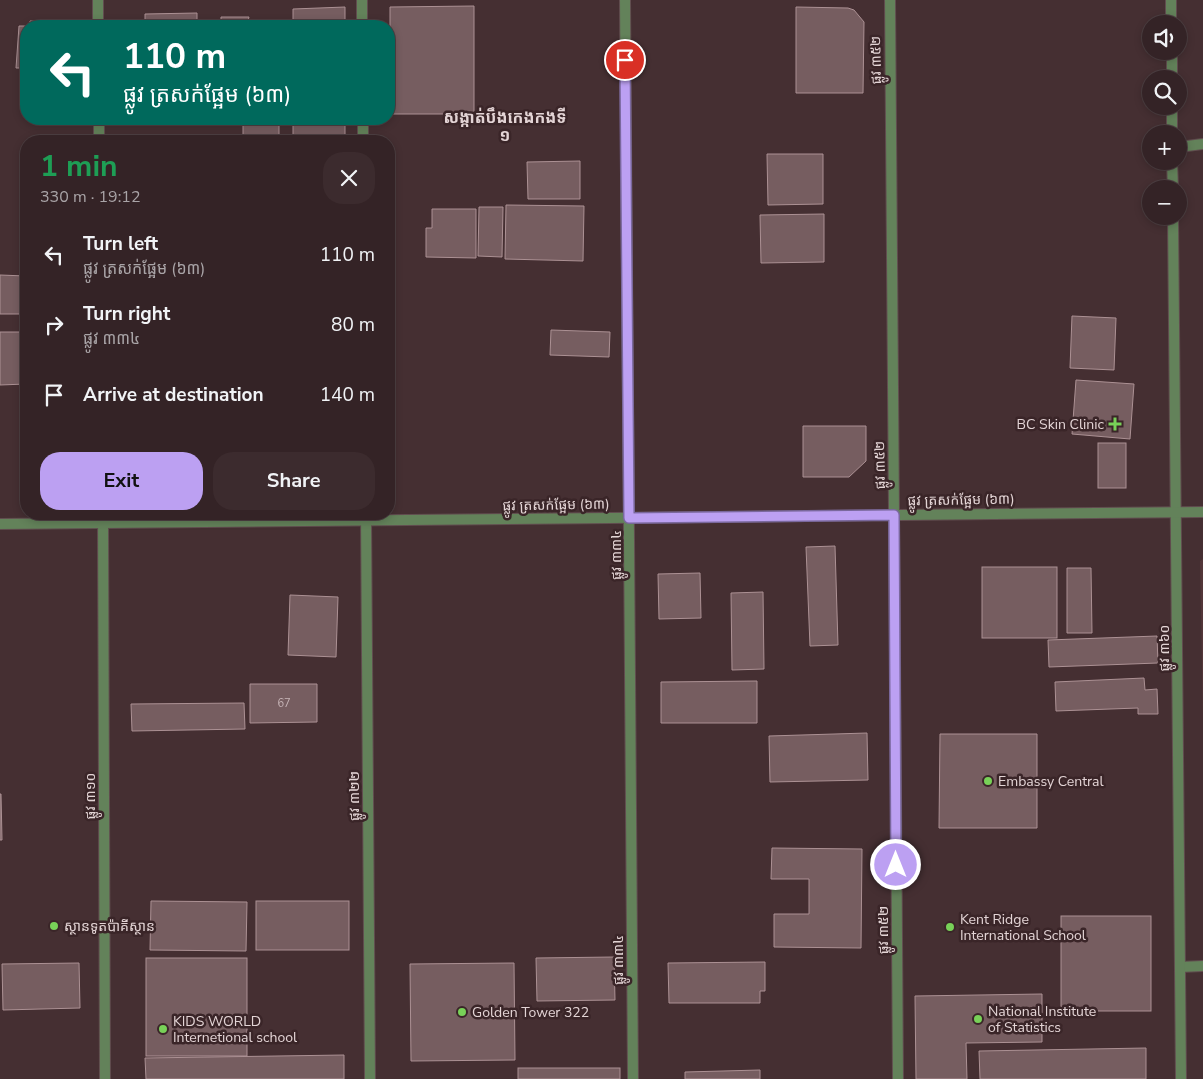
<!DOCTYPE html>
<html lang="en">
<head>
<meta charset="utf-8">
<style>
  body { margin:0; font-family:"Nunito Sans","Noto Sans Khmer",sans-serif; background:#3c2b2e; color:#f1f3f6; height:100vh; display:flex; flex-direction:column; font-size:19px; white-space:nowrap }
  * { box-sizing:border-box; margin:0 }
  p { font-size:16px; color:#a9a4a7 }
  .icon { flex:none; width:28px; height:28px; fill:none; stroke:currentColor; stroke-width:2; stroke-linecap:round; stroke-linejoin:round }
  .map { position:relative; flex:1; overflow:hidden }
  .drawer { position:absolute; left:20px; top:135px; width:375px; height:385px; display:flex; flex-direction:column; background:#342326; border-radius:20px; box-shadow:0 2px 8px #0003,0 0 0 1px #4e4043 }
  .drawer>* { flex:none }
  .guide { position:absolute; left:20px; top:20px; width:375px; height:105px; border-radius:20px; box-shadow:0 2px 8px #0003,0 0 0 1px #4e4043; background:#00695c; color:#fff; overflow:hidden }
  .tools { position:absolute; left:1142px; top:15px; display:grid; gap:10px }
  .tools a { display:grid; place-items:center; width:45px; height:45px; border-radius:50%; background:#342326; box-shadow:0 2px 8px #0003,0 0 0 1px #4e4043; font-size:25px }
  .pin { position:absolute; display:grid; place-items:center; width:42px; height:42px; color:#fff; margin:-21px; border:2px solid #fff; border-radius:50%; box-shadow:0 1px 5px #0007 }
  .me { position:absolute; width:55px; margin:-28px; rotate:0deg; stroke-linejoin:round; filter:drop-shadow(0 0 4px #0008) }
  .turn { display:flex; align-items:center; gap:18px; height:105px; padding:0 20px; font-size:22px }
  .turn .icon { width:65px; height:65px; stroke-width:2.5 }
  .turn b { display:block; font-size:35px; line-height:42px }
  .round { display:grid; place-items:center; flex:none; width:52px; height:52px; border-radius:20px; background:#3c2b2e }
  .summary { display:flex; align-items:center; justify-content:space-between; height:85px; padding:0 20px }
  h1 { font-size:30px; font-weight:700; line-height:38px; color:#1e9e55 }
  .primary-button { display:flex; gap:10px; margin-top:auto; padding:10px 20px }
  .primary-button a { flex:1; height:58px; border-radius:20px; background:#bca0f2; color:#111; font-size:20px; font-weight:700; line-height:58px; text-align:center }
  .primary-button a+a { background:#3c2b2e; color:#f1f3f6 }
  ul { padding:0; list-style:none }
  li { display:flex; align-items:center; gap:15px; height:70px; padding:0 20px }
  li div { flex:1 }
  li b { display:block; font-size:19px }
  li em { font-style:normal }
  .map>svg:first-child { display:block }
  .built { fill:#533639 }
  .building { fill:#765d60; stroke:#ac9194 }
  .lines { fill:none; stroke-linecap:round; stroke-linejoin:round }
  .service-casing { stroke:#614d4f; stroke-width:12 }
  .minor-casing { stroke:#614d4f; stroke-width:12 }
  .tertiary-casing { stroke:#614d4f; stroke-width:12 }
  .service { stroke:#63825a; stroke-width:10 }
  .minor { stroke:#63825a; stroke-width:10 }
  .tertiary { stroke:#63825a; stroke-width:10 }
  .route-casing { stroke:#7a689d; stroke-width:12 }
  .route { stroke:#bca0f2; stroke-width:9 }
  .poi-dot { fill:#78d158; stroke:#3a2528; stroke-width:2 }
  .labels { text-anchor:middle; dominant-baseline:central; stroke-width:5; stroke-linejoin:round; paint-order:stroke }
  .number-label { font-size:11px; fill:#c8b6b8 }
  .street-label { font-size:14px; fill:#e3d4d5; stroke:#3a2528 }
  .poi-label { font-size:14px; fill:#e3d4d5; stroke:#3a2528; text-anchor:start }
  .quarter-label { font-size:16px; font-weight:bold; fill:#e3d4d5; stroke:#3a2528 }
</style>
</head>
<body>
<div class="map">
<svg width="1203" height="1079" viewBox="0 0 1203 1079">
  <rect width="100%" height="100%" fill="#452f32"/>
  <polygon class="built" points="1203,559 1203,721 1200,561"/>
  <g class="building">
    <polygon points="474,6 474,114 390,114 390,7"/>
    <polygon points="345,7 345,26 293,26 293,9"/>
    <polygon points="796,7 848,8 854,10 864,22 863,93 796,93"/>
    <polygon points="197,13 197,26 145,26 145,14"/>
    <polygon points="221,17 249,17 248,21 262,21 262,25 268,24 268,26 203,26 204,21 221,21"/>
    <polygon points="30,21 78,21 83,26 26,26 26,76 23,76 22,68 16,68 19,26 30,26"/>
    <polygon points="243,119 279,119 279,140 243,141"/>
    <polygon points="293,119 345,119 345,135 293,136"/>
    <polygon points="767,154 823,154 823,204 768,205"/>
    <polygon points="580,161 580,199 528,199 527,162"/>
    <polygon points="506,205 584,206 583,261 505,259"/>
    <polygon points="479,207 503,207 502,257 478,256"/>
    <polygon points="432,209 476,209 476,258 426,257 426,228 432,228"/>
    <polygon points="824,214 824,262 761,263 760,215"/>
    <polygon points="0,275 26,276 26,314 0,314"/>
    <polygon points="1072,316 1116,318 1114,370 1070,368"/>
    <polygon points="551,330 610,332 609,357 550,355"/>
    <polygon points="0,332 26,332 26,384 0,385"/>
    <polygon points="1076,380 1134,384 1130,439 1072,434"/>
    <polygon points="803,426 866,426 866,461 849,477 803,477"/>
    <rect x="1098" y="443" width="28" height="45"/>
    <polygon points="835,546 838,645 810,646 806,547"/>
    <rect x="982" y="567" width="75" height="71"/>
    <polygon points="1067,568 1091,568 1092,633 1067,633"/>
    <polygon points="700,573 701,618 659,619 658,574"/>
    <polygon points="763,592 764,669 732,670 731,593"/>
    <polygon points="290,595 338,597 336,657 288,655"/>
    <polygon points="1157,636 1158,663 1049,667 1048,640"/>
    <polygon points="1144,678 1145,690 1157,689 1158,714 1138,714 1138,708 1056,711 1055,682"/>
    <polygon points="757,681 757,723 661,723 661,682"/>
    <polygon points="250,684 317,684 317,722 250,723"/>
    <polygon points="244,703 245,729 132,731 131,704"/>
    <polygon points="867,733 868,780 770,782 769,736"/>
    <polygon points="940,734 1037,734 1037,828 939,828"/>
    <polygon points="0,794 1,794 2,840 0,840"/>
    <polygon points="772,848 862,849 861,948 774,947 774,914 809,914 809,879 771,879"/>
    <polygon points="151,901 247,902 246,951 150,950"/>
    <rect x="256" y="901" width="93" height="49"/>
    <rect x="1061" y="916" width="90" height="95"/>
    <polygon points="614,957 615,1000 537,1001 536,958"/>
    <rect x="146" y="958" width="101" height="98"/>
    <polygon points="765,962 765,991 760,991 760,1003 669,1003 668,963"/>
    <polygon points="79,963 80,1008 3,1010 2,964"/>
    <polygon points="514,963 515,1060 411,1061 410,964"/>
    <polygon points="1042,994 1042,1042 966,1043 967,1079 916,1079 915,996"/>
    <polygon points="1146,1048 1146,1079 980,1079 979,1051"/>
    <polygon points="344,1055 344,1079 146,1079 145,1058"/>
    <rect x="518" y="1068" width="102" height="11"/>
    <polygon points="760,1070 760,1079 685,1079 685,1072"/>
  </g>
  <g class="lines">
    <defs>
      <g id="service">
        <polyline points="1179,147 1203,144"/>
        <polyline points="1180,967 1203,966"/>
      </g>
      <g id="minor">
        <polyline points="362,0 362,26"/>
        <polyline points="625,0 633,1079"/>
        <polyline points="890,0 894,515 898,1079"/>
        <polyline points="363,119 363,141"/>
        <polyline points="366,514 370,1079"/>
      </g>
      <g id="tertiary">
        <polyline points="98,0 98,26"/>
        <polyline points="1171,0 1171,24"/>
        <polyline points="1172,51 1172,79"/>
        <polyline points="1172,106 1172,134"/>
        <polyline points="99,119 99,141"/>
        <polyline points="1172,161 1173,189"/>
        <polyline points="1173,216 1181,1079"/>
        <polyline points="103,514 105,1079"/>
        <polyline points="0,524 1203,512"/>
      </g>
    </defs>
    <use href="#service" class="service-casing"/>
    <use href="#minor" class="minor-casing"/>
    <use href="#tertiary" class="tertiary-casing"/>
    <use href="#service" class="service"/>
    <use href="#minor" class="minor"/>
    <use href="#tertiary" class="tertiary"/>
  </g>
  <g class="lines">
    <defs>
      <polyline id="route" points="625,60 629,518 894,515 896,865"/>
    </defs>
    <use href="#route" class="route-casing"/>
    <use href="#route" class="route"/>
  </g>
  <g class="poi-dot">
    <path d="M1112.5 416.5h5v5h5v5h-5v5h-5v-5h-5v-5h5z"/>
    <circle cx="988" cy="781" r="5"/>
    <circle cx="54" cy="926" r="5"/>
    <circle cx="950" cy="927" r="5"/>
    <circle cx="462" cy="1012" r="5"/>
    <circle cx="978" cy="1019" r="5"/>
    <circle cx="163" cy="1029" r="5"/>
  </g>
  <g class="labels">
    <g class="number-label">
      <text x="284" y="703">67</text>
    </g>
    <g class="street-label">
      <text transform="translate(876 60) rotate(-91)">ផ្លូវ ៣៥២</text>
      <text transform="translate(880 465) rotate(-91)">ផ្លូវ ៣៥២</text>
      <text transform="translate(961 500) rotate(-1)">ផ្លូវ ត្រសក់ផ្អែម (៦៣)</text>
      <text transform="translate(556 505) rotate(-1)">ផ្លូវ ត្រសក់ផ្អែម (៦៣)</text>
      <text transform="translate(616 555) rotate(-90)">ផ្លូវ ៣៣៤</text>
      <text transform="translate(1164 648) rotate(-90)">ផ្លូវ ៣៦០</text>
      <text transform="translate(90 796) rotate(-90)">ផ្លូវ ៣១០</text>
      <text transform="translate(354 796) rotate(-90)">ផ្លូវ ៣២២</text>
      <text transform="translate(883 930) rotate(-90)">ផ្លូវ ៣៥២</text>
      <text transform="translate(618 960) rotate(-90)">ផ្លូវ ៣៣៤</text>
    </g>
    <g class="poi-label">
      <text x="1104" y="424" text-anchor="end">BC Skin Clinic</text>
      <text x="998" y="781">Embassy Central</text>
      <text x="960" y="919">Kent Ridge<tspan x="960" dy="16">International School</tspan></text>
      <text x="64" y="926">ស្ថានទូតប៉ាគីស្ថាន</text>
      <text x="988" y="1011">National Institute<tspan x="988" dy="16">of Statistics</tspan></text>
      <text x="472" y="1012">Golden Tower 322</text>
      <text x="173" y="1021">KIDS WORLD<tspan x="173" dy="16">Internetional school</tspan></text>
    </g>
    <g class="quarter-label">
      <text x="505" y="118">សង្កាត់បឹងកេងកងទី<tspan x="505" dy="18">១</tspan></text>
    </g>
  </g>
</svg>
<div class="tools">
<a><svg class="icon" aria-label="sound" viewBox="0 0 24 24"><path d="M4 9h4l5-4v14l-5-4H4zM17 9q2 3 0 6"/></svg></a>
<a><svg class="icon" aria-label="search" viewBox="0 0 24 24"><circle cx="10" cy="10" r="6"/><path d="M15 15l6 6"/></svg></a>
<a>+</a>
<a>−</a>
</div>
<div class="pin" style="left:625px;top:60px;background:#d93025"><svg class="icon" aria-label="arrive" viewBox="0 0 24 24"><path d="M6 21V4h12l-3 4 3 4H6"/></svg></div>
<svg class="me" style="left:896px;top:865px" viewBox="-20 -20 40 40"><circle r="17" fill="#bca0f2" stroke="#fff" stroke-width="3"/><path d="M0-11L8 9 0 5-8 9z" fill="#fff"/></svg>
<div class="guide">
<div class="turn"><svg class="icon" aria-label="left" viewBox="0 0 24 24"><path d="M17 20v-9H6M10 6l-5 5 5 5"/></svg><div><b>110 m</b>ផ្លូវ ត្រសក់ផ្អែម (៦៣)</div></div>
</div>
<section class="drawer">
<div class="summary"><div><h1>1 min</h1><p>330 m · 19:12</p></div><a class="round"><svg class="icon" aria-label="close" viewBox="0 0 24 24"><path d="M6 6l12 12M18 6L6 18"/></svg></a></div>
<ul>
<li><svg class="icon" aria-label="left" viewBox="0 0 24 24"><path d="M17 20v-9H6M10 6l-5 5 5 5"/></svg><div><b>Turn left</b><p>ផ្លូវ ត្រសក់ផ្អែម (៦៣)</p></div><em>110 m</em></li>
<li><svg class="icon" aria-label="right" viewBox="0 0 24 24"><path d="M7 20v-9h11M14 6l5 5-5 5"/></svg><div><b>Turn right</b><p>ផ្លូវ ៣៣៤</p></div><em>80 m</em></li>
<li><svg class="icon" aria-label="arrive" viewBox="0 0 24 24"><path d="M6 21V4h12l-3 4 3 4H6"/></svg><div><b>Arrive at destination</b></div><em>140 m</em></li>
</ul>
<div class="primary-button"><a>Exit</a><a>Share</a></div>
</section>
</div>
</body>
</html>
